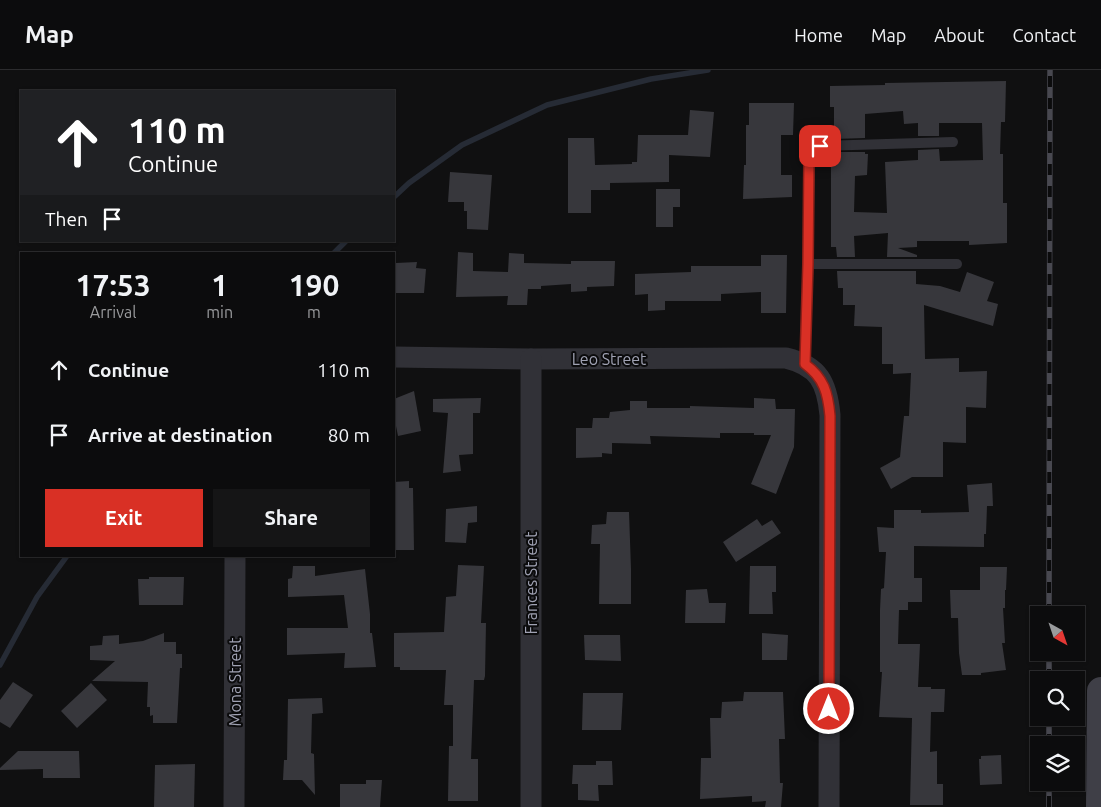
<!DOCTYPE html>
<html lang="en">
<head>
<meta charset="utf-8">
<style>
  body { margin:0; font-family:Ubuntu,sans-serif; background:#151516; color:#f1f3f6; height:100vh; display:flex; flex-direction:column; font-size:19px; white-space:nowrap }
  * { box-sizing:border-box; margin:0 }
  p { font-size:16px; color:#9a9b9d }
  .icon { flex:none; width:28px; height:28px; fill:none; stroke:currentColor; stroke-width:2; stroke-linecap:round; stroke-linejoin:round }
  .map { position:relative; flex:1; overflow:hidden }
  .panel { position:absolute; left:20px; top:182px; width:375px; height:305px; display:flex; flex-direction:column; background:#0c0c0d; border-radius:0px; box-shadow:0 1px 4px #0004,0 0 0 1px #2c2c2e }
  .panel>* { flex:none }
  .hud { position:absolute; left:20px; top:20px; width:375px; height:152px; border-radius:0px; box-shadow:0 1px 4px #0004,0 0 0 1px #2c2c2e; background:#202124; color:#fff; overflow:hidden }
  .needle { width:32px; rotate:140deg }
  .fabs { position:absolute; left:1030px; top:536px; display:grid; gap:10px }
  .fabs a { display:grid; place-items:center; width:55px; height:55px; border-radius:0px; background:#0c0c0d; box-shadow:0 1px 4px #0004,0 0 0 1px #2c2c2e; font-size:25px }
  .pin { position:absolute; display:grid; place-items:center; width:42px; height:42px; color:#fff; margin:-21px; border-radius:10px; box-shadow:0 2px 8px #0006 }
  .me { position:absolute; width:55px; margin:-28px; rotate:0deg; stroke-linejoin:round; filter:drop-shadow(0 0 4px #0008) }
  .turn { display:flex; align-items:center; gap:18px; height:105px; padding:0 25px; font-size:22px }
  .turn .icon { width:65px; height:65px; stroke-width:2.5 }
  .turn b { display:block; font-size:35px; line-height:42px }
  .then { display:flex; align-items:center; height:48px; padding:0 25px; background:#0003; gap:10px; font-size:19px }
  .eta { display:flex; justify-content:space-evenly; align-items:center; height:85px; text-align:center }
  .eta b { font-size:30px; font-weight:700; line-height:35px }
  .action { display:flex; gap:10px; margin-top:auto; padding:10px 25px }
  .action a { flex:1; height:58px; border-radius:0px; background:#d93025; color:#fff; font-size:20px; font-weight:700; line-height:58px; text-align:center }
  .action a+a { background:#151516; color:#f1f3f6 }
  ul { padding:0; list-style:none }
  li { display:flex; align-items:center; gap:15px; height:65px; padding:0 25px }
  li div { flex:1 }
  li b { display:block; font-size:19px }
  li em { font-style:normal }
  header { display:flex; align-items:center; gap:30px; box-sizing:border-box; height:70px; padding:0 25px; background:#0c0c0d; border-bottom:1px solid #2c2c2e }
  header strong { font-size:24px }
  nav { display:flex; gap:28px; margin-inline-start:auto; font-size:18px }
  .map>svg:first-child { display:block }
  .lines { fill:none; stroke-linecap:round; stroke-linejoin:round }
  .stream { stroke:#262b35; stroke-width:5.5 }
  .building { fill:#37373c }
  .lane { stroke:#313137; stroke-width:10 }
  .street { stroke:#313137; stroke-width:21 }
  .secondary { stroke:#3f3f47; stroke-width:28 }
  .rail-casing { stroke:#484850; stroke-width:5.5 }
  .rail { stroke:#0b0b0c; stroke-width:4; stroke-dasharray:11; stroke-linecap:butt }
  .route-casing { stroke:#8d1f18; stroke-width:12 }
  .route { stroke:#d93025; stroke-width:9 }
  .labels { text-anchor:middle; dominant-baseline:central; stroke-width:4; stroke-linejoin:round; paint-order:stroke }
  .street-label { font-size:16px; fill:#a0a2b3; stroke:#0b0b0c }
</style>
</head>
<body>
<header>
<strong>Map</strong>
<nav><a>Home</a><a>Map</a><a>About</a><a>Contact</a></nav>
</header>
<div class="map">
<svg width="1101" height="737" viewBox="0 0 1101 737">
  <rect width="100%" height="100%" fill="#101011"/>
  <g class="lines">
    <g class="stream">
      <polyline points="394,127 409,113 462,75 547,35 651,9 708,0"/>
      <polyline points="333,184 346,171"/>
      <polyline points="0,595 37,527 67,486"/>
    </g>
  </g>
  <g class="building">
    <polygon points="1006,11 1005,52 1001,52 1000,84 1003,84 1003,133 1007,133 1007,173 969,175 969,171 917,171 917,177 898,178 917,185 917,187 887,187 888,163 854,166 855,187 837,187 836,177 831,177 831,84 834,84 834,82 865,82 865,84 868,84 867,105 855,106 854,142 887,143 885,92 918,90 918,80 939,79 940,91 983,90 982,53 939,53 939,66 918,66 918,53 904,54 903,41 865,44 865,68 834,69 834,37 830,37 830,16 885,15 885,13"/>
    <polygon points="749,33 794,33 793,65 781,65 781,105 792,105 792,127 743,129 744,95 746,95 746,55 749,55"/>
    <polygon points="690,40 714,42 710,87 669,85 669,112 610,113 610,120 591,120 591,143 568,143 568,68 594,68 595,95 632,94 632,92 637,92 638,65 688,65"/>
    <polygon points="450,102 492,105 488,160 467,159 467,141 464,141 464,132 448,132"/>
    <polygon points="656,119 680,119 680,137 673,137 673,157 656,157"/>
    <polygon points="458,182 473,183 473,201 508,202 509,183 524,184 524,193 571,194 571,191 615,191 614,216 587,217 587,221 571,222 571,214 541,216 541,219 528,219 527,235 507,235 508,226 456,227"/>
    <polygon points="761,185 787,185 786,243 761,243 761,222 721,224 721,231 665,231 665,240 648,241 648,224 635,225 635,204 691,202 691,196 761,196"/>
    <polygon points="417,192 416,198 426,199 424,223 396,223 396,193"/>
    <polygon points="837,201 916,201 916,214 940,216 960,222 967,202 994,212 987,231 998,234 993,256 924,235 925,289 959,288 959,302 987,301 986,338 966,337 966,373 943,372 943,407 912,407 891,419 880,398 900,387 904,346 909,346 911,303 893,304 893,294 882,294 882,257 854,256 855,235 843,235 843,218 838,218"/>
    <polygon points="414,321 421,361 398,366 394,346 394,329"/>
    <polygon points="481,328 480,343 473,343 473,384 459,385 461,401 443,403 448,343 433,342 433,329"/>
    <polygon points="754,328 775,329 776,339 795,339 794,377 776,424 751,414 771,365 754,365 754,363 720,363 720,368 650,366 651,374 612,373 612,384 602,383 602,387 576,388 576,358 592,358 593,348 609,348 610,342 630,340 630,331 647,331 647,338 690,338 690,336 754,338"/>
    <polygon points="409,411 409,418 413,418 414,480 394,480 394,412"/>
    <polygon points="992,413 993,436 987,436 986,464 984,464 984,477 914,476 914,508 922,508 922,532 908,532 908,540 899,540 898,574 920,574 918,617 931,617 931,619 945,619 944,642 931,642 930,682 937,681 937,714 943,714 943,735 910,735 912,648 879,647 882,602 880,602 880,540 881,519 884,518 886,482 879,482 877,457 894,458 894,440 921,440 921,443 969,442 967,415"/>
    <polygon points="477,436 477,452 468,453 466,473 445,472 446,439"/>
    <polygon points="607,442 629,442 631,499 631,534 599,534 600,474 591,474 592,455 606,454"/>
    <polygon points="757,449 762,456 772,450 781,463 736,492 723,472"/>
    <polygon points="458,495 484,496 481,553 486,553 485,606 484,610 474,610 471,689 478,689 478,731 448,731 449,676 453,676 453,635 444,635 446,600 400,600 400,597 394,597 394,563 444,562 446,527 456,526"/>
    <polygon points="293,496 315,496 315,506 365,499 370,544 370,563 372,563 376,597 344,598 345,583 287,585 287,558 348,558 344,525 288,527 288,509 292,508"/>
    <polygon points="750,496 776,496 776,522 772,522 773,544 749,544"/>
    <polygon points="980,497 1007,497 1006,520 1005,520 1005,538 1003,538 1005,573 1002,573 1006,600 981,603 981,605 962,605 959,583 958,548 951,548 950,520 980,520"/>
    <polygon points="149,507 184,507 183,535 139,535 138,509 149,509"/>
    <polygon points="707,519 709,533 726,533 725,553 685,553 686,520"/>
    <polygon points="164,563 164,572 176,572 176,584 182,584 182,598 180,598 177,653 153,653 153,645 150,646 150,637 147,637 148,612 92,611 115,591 90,590 90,576 102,575 103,566 119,565 119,574 143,571"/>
    <polygon points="762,563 788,565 787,590 762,590"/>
    <polygon points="584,565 620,565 621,591 585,590"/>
    <polygon points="13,612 33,625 10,658 0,652 0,630"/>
    <polygon points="91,613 107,630 77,658 61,641"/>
    <polygon points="744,622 783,622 785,669 779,669 780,713 783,713 781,737 765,737 766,731 752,732 752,726 700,729 701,688 711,688 710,648 721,648 722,632 743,631"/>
    <polygon points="583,623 623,623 621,660 582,660"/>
    <polygon points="322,628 323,643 312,644 311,683 314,684 315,725 302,710 283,710 284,690 287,690 288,629"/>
    <polygon points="18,681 79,681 80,708 43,708 43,699 0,700 0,698"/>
    <polygon points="1001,685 1002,714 980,715 979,689 981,689 981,686"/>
    <polygon points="596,691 612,691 613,715 598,715 599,731 578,730 578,714 572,714 573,695 596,695"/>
    <polygon points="195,694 194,737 154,737 155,695"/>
    <polygon points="366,710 382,710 380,737 340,737 340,714 366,714"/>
  </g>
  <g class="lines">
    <g class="lane">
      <polyline points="808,194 957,194"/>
      <polyline points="805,294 808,194 810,84 814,80 820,76 953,72"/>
    </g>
    <g class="street">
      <path d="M 394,287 L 531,289 L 786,288 C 819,296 827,313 830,345 L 829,737"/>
      <polyline points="531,289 531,737"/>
      <polyline points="234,737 235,486"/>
    </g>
    <polyline class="secondary" points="1100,737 1101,621"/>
    <defs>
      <g id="rail">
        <polyline points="1049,545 1050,0"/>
        <polyline points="1049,610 1049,582"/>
        <polyline points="1049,675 1049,648"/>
        <polyline points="1049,737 1049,712"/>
      </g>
    </defs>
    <use href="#rail" class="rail-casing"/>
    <use href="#rail" class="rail"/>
  </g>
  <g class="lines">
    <defs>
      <path id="route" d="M 820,76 C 813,80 810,83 809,90 L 808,194 L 805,294 C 824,308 828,323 830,346 L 829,639"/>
    </defs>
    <use href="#route" class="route-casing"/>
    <use href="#route" class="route"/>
  </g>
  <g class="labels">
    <g class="street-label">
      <text x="609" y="289">Leo Street</text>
      <text transform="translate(531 513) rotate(-90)">Frances Street</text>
      <text transform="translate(235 612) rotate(-90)">Mona Street</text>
    </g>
  </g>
</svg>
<div class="fabs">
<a><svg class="needle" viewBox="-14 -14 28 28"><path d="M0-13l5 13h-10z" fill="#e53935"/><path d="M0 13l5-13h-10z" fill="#9a9b9d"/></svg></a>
<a><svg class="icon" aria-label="search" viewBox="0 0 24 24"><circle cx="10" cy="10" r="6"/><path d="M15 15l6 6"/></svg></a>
<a><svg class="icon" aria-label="layers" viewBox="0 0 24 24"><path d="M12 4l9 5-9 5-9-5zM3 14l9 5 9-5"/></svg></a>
</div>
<div class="pin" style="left:820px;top:76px;background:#d93025"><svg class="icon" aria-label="arrive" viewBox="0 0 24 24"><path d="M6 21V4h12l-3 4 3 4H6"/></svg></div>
<svg class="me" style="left:829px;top:639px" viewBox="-20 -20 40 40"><circle r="17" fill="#d93025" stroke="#fff" stroke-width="3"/><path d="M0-11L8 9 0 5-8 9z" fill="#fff"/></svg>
<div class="hud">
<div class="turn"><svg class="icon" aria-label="ahead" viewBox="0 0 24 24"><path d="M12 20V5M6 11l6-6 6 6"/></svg><div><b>110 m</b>Continue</div></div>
<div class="then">Then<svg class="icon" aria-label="arrive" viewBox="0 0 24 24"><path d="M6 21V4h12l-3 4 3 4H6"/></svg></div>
</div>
<section class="panel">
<div class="eta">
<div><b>17:53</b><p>Arrival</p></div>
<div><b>1</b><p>min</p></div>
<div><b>190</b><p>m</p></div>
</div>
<ul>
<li><svg class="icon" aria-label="ahead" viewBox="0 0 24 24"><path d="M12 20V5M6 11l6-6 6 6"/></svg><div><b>Continue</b></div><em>110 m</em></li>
<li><svg class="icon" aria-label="arrive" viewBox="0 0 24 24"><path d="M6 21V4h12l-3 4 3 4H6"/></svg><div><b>Arrive at destination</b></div><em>80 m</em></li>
</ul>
<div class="action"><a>Exit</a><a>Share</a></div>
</section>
</div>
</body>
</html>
